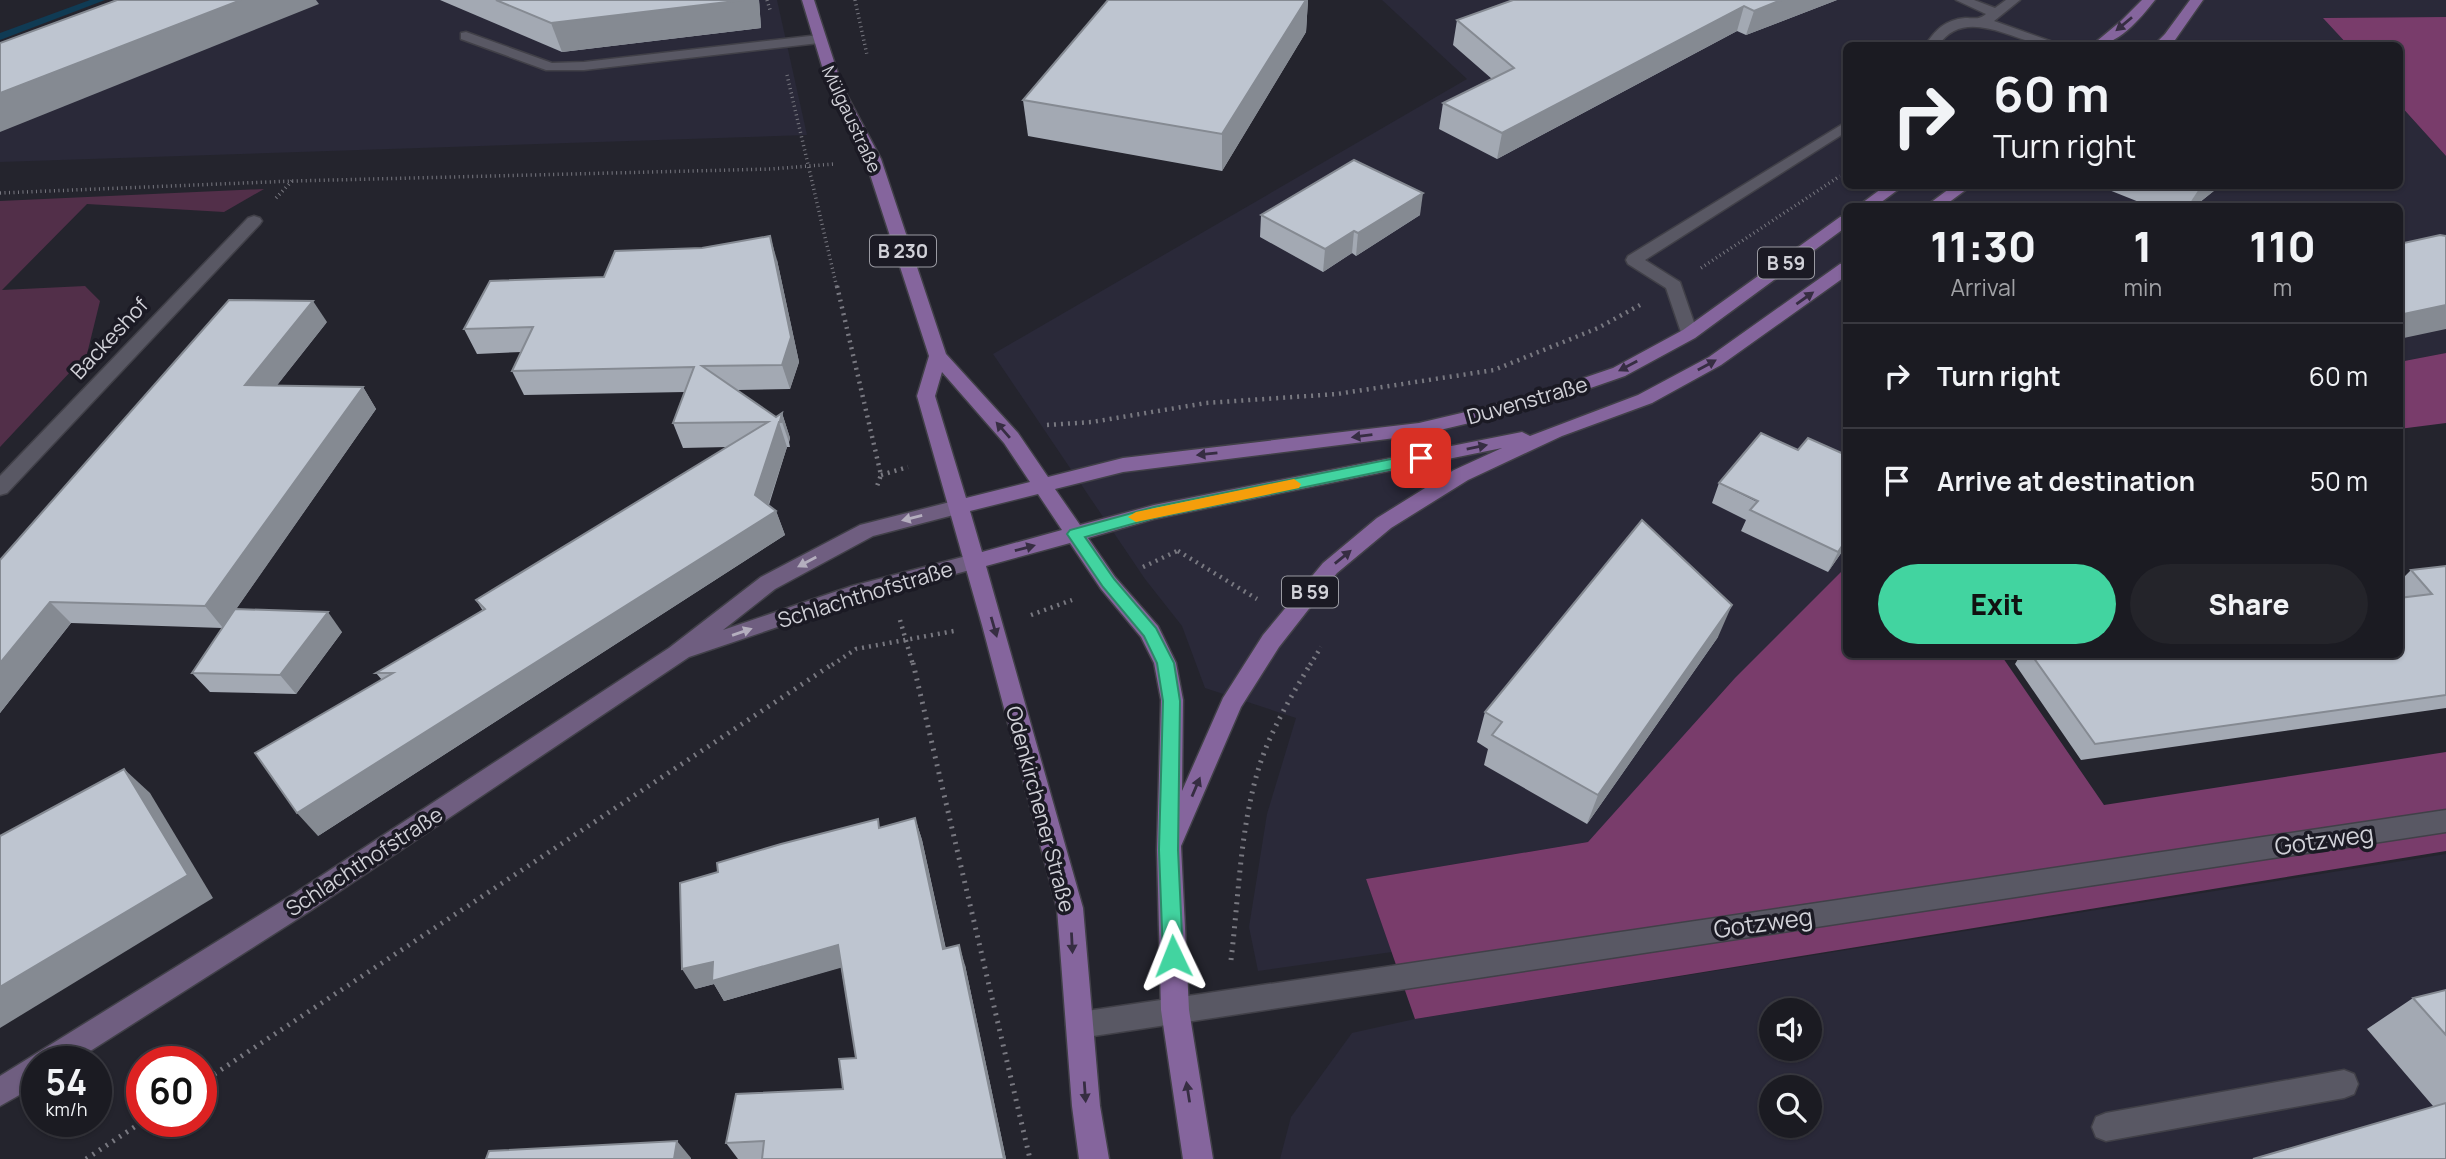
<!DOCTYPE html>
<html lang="en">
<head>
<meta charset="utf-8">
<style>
  body { margin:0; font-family:Manrope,sans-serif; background:#24242a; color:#f1f3f6; height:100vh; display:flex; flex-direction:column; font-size:26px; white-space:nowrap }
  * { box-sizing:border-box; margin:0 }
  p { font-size:23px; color:#a0a1a5 }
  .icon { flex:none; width:38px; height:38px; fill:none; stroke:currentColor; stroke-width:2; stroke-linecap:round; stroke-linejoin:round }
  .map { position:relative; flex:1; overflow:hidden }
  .drawer { position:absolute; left:1843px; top:203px; width:560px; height:455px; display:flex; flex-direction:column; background:#1b1b22; border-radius:10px; box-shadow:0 2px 5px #0004,0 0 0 2px #393940 }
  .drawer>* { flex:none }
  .hud { position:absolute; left:1843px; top:42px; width:560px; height:147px; border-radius:10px; box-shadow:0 2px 5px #0004,0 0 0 2px #393940; background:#1b1b22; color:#f1f3f6; overflow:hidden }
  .tools { position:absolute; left:1759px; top:998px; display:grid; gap:14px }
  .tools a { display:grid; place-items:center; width:63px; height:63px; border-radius:50%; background:#1b1b22; box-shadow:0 2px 5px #0004,0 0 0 2px #393940; font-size:35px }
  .speed { position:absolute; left:21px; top:1046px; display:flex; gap:14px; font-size:35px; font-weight:700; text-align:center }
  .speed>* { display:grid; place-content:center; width:91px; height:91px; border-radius:50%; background:#1b1b22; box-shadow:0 2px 5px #0004,0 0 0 2px #393940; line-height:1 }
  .speed small { font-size:18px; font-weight:400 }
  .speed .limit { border:10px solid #d22; background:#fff; color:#111 }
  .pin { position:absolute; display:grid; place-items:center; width:60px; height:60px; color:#fff; margin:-30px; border-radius:14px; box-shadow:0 4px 10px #0006 }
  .me { position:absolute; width:77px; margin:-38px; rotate:358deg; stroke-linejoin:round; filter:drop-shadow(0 0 5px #0008) }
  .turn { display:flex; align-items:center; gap:24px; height:147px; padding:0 35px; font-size:32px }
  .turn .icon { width:91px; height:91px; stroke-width:2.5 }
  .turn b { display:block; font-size:49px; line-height:60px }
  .eta { display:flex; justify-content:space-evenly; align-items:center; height:119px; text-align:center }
  .eta b { font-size:42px; font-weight:800; line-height:49px }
  .primary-button { display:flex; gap:14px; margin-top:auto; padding:14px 35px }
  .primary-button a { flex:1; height:80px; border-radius:42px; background:#42d4a0; color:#111; font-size:28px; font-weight:800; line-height:80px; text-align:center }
  .primary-button a+a { background:#24242a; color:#f1f3f6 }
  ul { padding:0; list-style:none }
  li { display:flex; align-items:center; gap:21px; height:105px; padding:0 35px; border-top:2px solid #393940 }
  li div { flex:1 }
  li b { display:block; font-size:26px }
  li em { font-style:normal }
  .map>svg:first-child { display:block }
  .built { fill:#2a2939; fill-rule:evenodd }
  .green { fill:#522f49 }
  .forest { fill:#793c6b }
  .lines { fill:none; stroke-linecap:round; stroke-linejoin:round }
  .stream { fill:#103b54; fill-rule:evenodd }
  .lane-casing { stroke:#414048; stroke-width:3 }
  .street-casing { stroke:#414048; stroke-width:3 }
  .secondary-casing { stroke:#414048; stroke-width:3 }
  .primary-casing { stroke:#414048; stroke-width:3 }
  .path-far2 { stroke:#787880; stroke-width:3.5; stroke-dasharray:1 3.5; stroke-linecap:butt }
  .path-far1 { stroke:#787880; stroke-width:4.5; stroke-dasharray:2 5; stroke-linecap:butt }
  .path { stroke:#787880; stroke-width:5; stroke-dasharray:2 6; stroke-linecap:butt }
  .lane { fill:#595864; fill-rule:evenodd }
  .street { fill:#595864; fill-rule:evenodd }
  .secondary { fill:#6f5e80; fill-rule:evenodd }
  .primary { fill:#85659d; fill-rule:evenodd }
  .wall { fill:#a3a9b3 }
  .shaded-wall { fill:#858a92 }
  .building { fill:#bec5d0; stroke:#858a92; stroke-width:2 }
  .oneway { fill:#362d42 }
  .oneway2 { fill:#b4aebe }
  .route { fill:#42d4a0; stroke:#2b8a68; stroke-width:2 }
  .slow { fill:#f59e0b }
  .labels { text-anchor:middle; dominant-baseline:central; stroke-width:7; stroke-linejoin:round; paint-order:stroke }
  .far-street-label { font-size:18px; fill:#d1d1d8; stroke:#1b1a24 }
  .shield { fill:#1b1a24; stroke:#9a9aa2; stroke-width:2 }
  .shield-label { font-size:19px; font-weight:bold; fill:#d1d1d8 }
  .street-label { font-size:21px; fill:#d1d1d8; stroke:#1b1a24 }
  .near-street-label { font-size:24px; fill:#d1d1d8; stroke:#1b1a24 }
</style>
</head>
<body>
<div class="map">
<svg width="2446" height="1159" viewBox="0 0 2446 1159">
  <rect width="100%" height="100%" fill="#24242d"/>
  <g class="built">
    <polygon points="142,0 777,0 807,135 0,162 0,53"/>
    <polygon points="1382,0 2446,0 2446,17 2324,18 2348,45 1846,46 1846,186 2399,186 2399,104 2446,156 2446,353 2399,362 2399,206 1846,206 1846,574 1588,842 1366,879 1392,952 1258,971 1249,927 1267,814 1296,718 1205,688 1182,626 1145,579 993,354 1467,79"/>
    <path d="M 2446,854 L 2446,1159 L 1280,1159 L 1291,1117 L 1352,1033 L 1415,1019 ZM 1771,1010 L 1810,1010 L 1810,1048 L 1771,1048 ZM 1771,1087 L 1810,1087 L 1810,1125 L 1771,1125 Z"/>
  </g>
  <polygon class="green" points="264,189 224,212 87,204 2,290 85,286 100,301 87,354 0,447 0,201"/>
  <g class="forest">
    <polygon points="2446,17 2446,156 2399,104 2399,46 2348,45 2323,18"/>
    <polygon points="2446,353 2446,423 2399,429 2399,362"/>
    <polygon points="1846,567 1846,654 2001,655 2104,805 2446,752 2446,851 1415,1019 1366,879 1588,842 1735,678"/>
  </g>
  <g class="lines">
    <polygon class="stream" points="90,0 105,0 0,40 0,33"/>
    <defs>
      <g id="lane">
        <path d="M 1956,0 L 1974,0 L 1995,8 L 2006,0 L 2020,0 L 1994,21 L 2064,46 C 2057,46 2049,47 2043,45 C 2009,38 1963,7 1938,46 L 1925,46 C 1935,30 1945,20 1965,18 C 1974,18 1979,20 1986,14 Z"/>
        <polygon points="466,32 552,63 584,62 819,35 826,39 819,43 584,70 546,70 461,39 461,33"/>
        <polygon points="1846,122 1846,132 1645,260 1680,282 1698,334 1689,339 1683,338 1666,288 1628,264 1626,260 1628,256"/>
        <polygon points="2344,1070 2354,1074 2358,1084 2354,1094 2344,1098 2106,1141 2096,1137 2092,1127 2096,1117 2106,1113"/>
      </g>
      <g id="street">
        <polygon points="254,216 260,218 262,221 260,224 7,493 0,495 0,476 248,218"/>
        <polygon points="2446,810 2446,832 1080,1038 1070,1034 1066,1025 1070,1016 1080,1012"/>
      </g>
      <polygon id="secondary" points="958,500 965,502 968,507 965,512 873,536 775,589 723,630 852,586 974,554 981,557 984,562 981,567 855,601 689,657 310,911 73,1062 37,1062 37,1085 0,1106 0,1076 292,895 669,648 761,577 860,525"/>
      <g id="primary">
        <path d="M 802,0 L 814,0 L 842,86 L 881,159 L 946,354 L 1018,433 L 1048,477 L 1123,458 L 1419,423 L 1525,398 L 1613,368 L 1683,330 L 1840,217 L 1846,215 L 1846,227 L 1695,338 L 1625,376 L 1536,407 L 1419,435 L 1123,472 L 1055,489 L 1080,525 L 1154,505 L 1522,432 L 1530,436 L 1638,395 L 1709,357 L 1840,264 L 1846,263 L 1846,276 L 1721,365 L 1652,403 L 1562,436 L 1468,480 L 1391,528 L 1337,573 L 1279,647 L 1241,707 L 1181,846 L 1189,1010 L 1213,1159 L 1183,1159 L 1161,1010 L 1157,850 L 1161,700 L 1154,663 L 1141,637 L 1101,589 L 1070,543 L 986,566 L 1083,908 L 1100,1106 L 1109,1159 L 1079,1159 L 1072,1106 L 1057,908 L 982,625 L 917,396 L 929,356 L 865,159 L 828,86 ZM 942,372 L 1004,443 L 1030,482 L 966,498 L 935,396 ZM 1502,448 L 1454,470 L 1377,518 L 1323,563 L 1263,635 L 1223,698 L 1182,791 L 1183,700 L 1176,663 L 1158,626 L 1115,577 L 1088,538 L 1154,519 ZM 1038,494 L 1062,530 L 982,552 L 970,511 Z"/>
        <path d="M 2142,0 L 2155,0 C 2139,20 2118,46 2091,46 L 2121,21 Z"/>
        <polygon points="2190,0 2203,0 2175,40 2168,46 2153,46 2165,34"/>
        <polygon points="1885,186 1903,186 1876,206 1858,206"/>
        <polygon points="1953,186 1971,186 1944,206 1926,206"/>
      </g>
    </defs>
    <use href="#lane" class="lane-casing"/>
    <use href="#street" class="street-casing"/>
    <use href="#secondary" class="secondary-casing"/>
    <use href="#primary" class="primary-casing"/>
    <g class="path-far2">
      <polyline points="767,0 771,13"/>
      <polyline points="855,0 867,55"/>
      <polyline points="787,75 837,288"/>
      <polyline points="0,193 293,181 771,169 834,164"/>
      <polyline points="276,198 292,181"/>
      <polyline points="1701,268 1840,176"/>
    </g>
    <g class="path-far1">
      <polyline points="837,286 881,475 876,489"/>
      <polyline points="1047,425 1092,422 1206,403 1337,394 1494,370 1598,328 1640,305"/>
      <polyline points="881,475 908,467"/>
      <polyline points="1178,551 1257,599"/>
      <polyline points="1143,567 1177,551"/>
      <polyline points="1031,615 1072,600"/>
      <polyline points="900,620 913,665"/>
      <polyline points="832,665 856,649 954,631"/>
      <polyline points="1310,665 1321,647"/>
    </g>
    <g class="path">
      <polyline points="913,663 1030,1159"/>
      <path d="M 1231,960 C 1239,895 1240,826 1260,764 C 1272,728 1292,695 1311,663"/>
      <polyline points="201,1083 834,663"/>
      <polyline points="86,1159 142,1122"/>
    </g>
    <use href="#lane" class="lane"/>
    <use href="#street" class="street"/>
    <use href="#secondary" class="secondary"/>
    <use href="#primary" class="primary"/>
  </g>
  <g class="wall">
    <polygon points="440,0 759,0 761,28 562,52"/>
    <polygon points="1108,0 1308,0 1306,32 1222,171 1028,136 1023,100"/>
    <polygon points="1837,0 1746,35 1737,31 1497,159 1439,129 1443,103 1492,79 1453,45 1457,20"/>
    <polygon points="2099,186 2220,186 2195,206 2149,206"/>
    <polygon points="1261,215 1420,215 1356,256 1352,253 1323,272 1260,237"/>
    <polygon points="777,260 799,362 790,389 737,390 776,417 782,413 790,438 789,442 790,447 787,447 769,505 776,511 785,535 318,836 382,680 376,673 483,611 476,600 727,447 683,448 673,423 685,392 524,395 512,371 521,352 477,354 464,329 604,277"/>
    <polygon points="327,322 277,385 363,387 376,409 236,609 342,632 296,694 210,692 192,673 222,628 71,623 0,713 0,560"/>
    <polygon points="1719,483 1846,546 1828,572 1741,531 1746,520 1712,503"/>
    <polygon points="2446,566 2446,708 2081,760 2015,664 2021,654 2399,654 2404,598 2399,593 2399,582 2411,570"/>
    <polygon points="1718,637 1587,824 1484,765 1488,749 1477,742 1485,712"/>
    <polygon points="915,818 922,840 946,949 965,965 1006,1159 738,1159 726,1143 843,1089 856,1058 841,967 724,1001 714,984 695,989 881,827"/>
    <polygon points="2446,990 2446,1159 2433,1106 2367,1029 2413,998"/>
  </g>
  <g class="shaded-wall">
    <polygon points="241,0 316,0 319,4 0,132 0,93"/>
    <polygon points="744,0 759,0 761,28 562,52 551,23"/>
    <polygon points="1306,0 1308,0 1306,32 1222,171 1222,134"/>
    <polygon points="1781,0 1837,0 1746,35 1754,11"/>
    <polygon points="1744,6 1737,31 1497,159 1502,133"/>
    <polygon points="2203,186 2220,186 2195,206 2188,206 2199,189"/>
    <polygon points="1423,193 1420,215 1356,256 1358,233"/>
    <polygon points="1354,231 1352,253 1323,272 1325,249"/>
    <polygon points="770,236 777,260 799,362 790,389 782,365"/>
    <polygon points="313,301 327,322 260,407 245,385"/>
    <polygon points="2446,305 2446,329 2399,339 2399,315"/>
    <polygon points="363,387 376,409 223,628 205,606"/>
    <polygon points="782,413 790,438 789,442 782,422 780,421"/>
    <polygon points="779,422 787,447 764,518 776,511 785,535 318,836 297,813"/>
    <polygon points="1846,540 1846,546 1828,572 1838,552"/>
    <polygon points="50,602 71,623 0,713 0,663"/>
    <polygon points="1732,605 1718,637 1587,824 1598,795"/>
    <polygon points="328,612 342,632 296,694 280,675"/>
    <polygon points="124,769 150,793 213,898 0,1028 0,987"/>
    <polygon points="915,818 922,840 950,969 943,949"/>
    <polygon points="838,945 847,966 724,1001 714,984 695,989 682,969 713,962"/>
    <polygon points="959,945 965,965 1006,1159 1004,1159"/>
    <polygon points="677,1141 691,1158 691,1159 674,1159"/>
  </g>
  <g class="building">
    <polygon points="117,0 241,0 0,93 0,43"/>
    <polygon points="496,0 744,0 551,23"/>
    <polygon points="1108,0 1306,0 1222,134 1023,100"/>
    <polygon points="1513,0 1781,0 1754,11 1744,6 1502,133 1443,103 1514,68 1457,20"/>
    <polygon points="1354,160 1423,193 1358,233 1354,231 1325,249 1261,215"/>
    <polygon points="2192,186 2203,186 2199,189"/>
    <polygon points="2440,235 2446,236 2446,305 2399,315 2399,244"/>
    <polygon points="770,236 791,337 782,365 702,366 776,417 782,413 780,421 782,422 779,422 755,495 776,511 297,813 255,753 393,673 376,673 485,609 476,600 768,422 673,423 694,367 512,371 533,327 464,329 490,281 604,277 615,251 702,248"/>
    <polygon points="229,300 313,301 245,385 363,387 205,606 50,602 0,663 0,560"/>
    <polygon points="1761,433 1798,450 1808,438 1846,455 1846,540 1838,552 1750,510 1758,501 1719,483"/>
    <polygon points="1642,520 1732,605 1598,795 1492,735 1502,722 1485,712"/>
    <polygon points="2446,566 2446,695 2095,744 2031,654 2399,654 2399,598 2432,594 2411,570"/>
    <polygon points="235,609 328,612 280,675 192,673"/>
    <polygon points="124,769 188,875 0,987 0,836"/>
    <polygon points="915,818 943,949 959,945 1004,1159 762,1159 764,1141 726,1143 736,1094 843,1089 839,1059 856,1058 838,945 712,981 713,962 682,969 680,883 718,872 717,863 781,844 878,819 879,828"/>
    <polygon points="2446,990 2446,1035 2413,998"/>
    <polygon points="2446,1103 2446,1159 2253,1159"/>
    <polygon points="677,1141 674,1159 486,1159 489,1151"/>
  </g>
  <defs><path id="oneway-solid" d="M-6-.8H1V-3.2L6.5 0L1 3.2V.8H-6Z" transform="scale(1.75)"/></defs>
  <g class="oneway">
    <use href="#oneway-solid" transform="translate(2124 24) rotate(140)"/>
    <use href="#oneway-solid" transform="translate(1805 298) rotate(-35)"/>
    <use href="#oneway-solid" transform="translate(1707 365) rotate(-29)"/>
    <use href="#oneway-solid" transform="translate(1628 366) rotate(152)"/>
    <use href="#oneway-solid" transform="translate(1003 430) rotate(-131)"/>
    <use href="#oneway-solid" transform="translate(1362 436) rotate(173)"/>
    <use href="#oneway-solid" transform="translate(1477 447) rotate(-11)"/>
    <use href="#oneway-solid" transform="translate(1207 454) rotate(174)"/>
    <use href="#oneway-solid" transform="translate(1025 548) rotate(-15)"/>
    <use href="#oneway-solid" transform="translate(1343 557) rotate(-39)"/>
    <use href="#oneway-solid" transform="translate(994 627) rotate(74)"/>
    <use href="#oneway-solid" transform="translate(1196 787) rotate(-67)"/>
    <use href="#oneway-solid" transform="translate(1072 943) rotate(87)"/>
    <use href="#oneway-solid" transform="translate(1085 1092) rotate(86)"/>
    <use href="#oneway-solid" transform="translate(1188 1092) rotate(-99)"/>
  </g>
  <g class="oneway2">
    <use href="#oneway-solid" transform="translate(912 518) rotate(166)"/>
    <use href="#oneway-solid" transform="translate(807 562) rotate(152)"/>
    <use href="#oneway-solid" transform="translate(742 632) rotate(-19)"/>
  </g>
  <polygon class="route" points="1421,453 1427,455 1429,458 1427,462 1154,518 1085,537 1114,579 1156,628 1174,663 1180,701 1178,850 1183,956 1180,963 1173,966 1166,963 1163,956 1159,850 1163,701 1157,663 1144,636 1103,587 1067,534 1070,530 1154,507"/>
  <polygon class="slow" points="1294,479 1301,484 1299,488 1136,522 1128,517 1136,512"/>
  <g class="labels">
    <g class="far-street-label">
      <text transform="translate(852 119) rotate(65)">Mülgaustraße</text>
    </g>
    <g class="shield">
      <rect x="870" y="235.5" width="66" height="31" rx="5"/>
      <rect x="1758" y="247.5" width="56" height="31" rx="5"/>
      <rect x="1282" y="576.5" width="56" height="31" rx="5"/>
    </g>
    <g class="shield-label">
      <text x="903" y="251">B 230</text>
      <text x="1786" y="263">B 59</text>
      <text x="1310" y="592">B 59</text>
    </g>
    <g class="street-label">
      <text transform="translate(109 338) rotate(-47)">Backeshof</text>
      <text transform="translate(1527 400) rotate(-16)">Duvenstraße</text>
      <text transform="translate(865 594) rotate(-17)">Schlachthofstraße</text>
      <text transform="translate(1041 809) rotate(75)">Odenkirchener Straße</text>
      <text transform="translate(364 861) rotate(-33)">Schlachthofstraße</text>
    </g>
    <g class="near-street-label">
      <text transform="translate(2324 839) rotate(-8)">Gotzweg</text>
      <text transform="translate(1763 922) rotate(-8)">Gotzweg</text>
    </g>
  </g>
</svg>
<div class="tools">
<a><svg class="icon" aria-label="sound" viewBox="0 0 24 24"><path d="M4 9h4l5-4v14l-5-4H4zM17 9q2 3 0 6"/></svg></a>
<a><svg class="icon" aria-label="search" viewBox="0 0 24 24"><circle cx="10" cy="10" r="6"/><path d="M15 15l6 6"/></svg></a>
</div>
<div class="speed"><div>54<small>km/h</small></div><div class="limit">60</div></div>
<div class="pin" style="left:1421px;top:458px;background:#d93025"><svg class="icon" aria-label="arrive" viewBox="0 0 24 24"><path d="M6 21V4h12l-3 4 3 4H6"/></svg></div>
<svg class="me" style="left:1173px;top:956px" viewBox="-20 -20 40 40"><path d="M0-17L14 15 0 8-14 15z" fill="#42d4a0" stroke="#fff" stroke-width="4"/></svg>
<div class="hud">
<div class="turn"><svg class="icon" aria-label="right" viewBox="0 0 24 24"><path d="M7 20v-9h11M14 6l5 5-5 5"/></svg><div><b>60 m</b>Turn right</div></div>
</div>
<section class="drawer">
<div class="eta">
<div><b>11:30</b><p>Arrival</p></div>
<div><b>1</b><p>min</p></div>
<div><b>110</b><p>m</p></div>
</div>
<ul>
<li><svg class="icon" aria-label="right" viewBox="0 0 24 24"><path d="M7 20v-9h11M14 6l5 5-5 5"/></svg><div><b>Turn right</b></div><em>60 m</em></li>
<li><svg class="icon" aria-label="arrive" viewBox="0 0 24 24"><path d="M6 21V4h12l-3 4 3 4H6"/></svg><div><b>Arrive at destination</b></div><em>50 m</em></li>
</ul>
<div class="primary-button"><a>Exit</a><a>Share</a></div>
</section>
</div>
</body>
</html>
